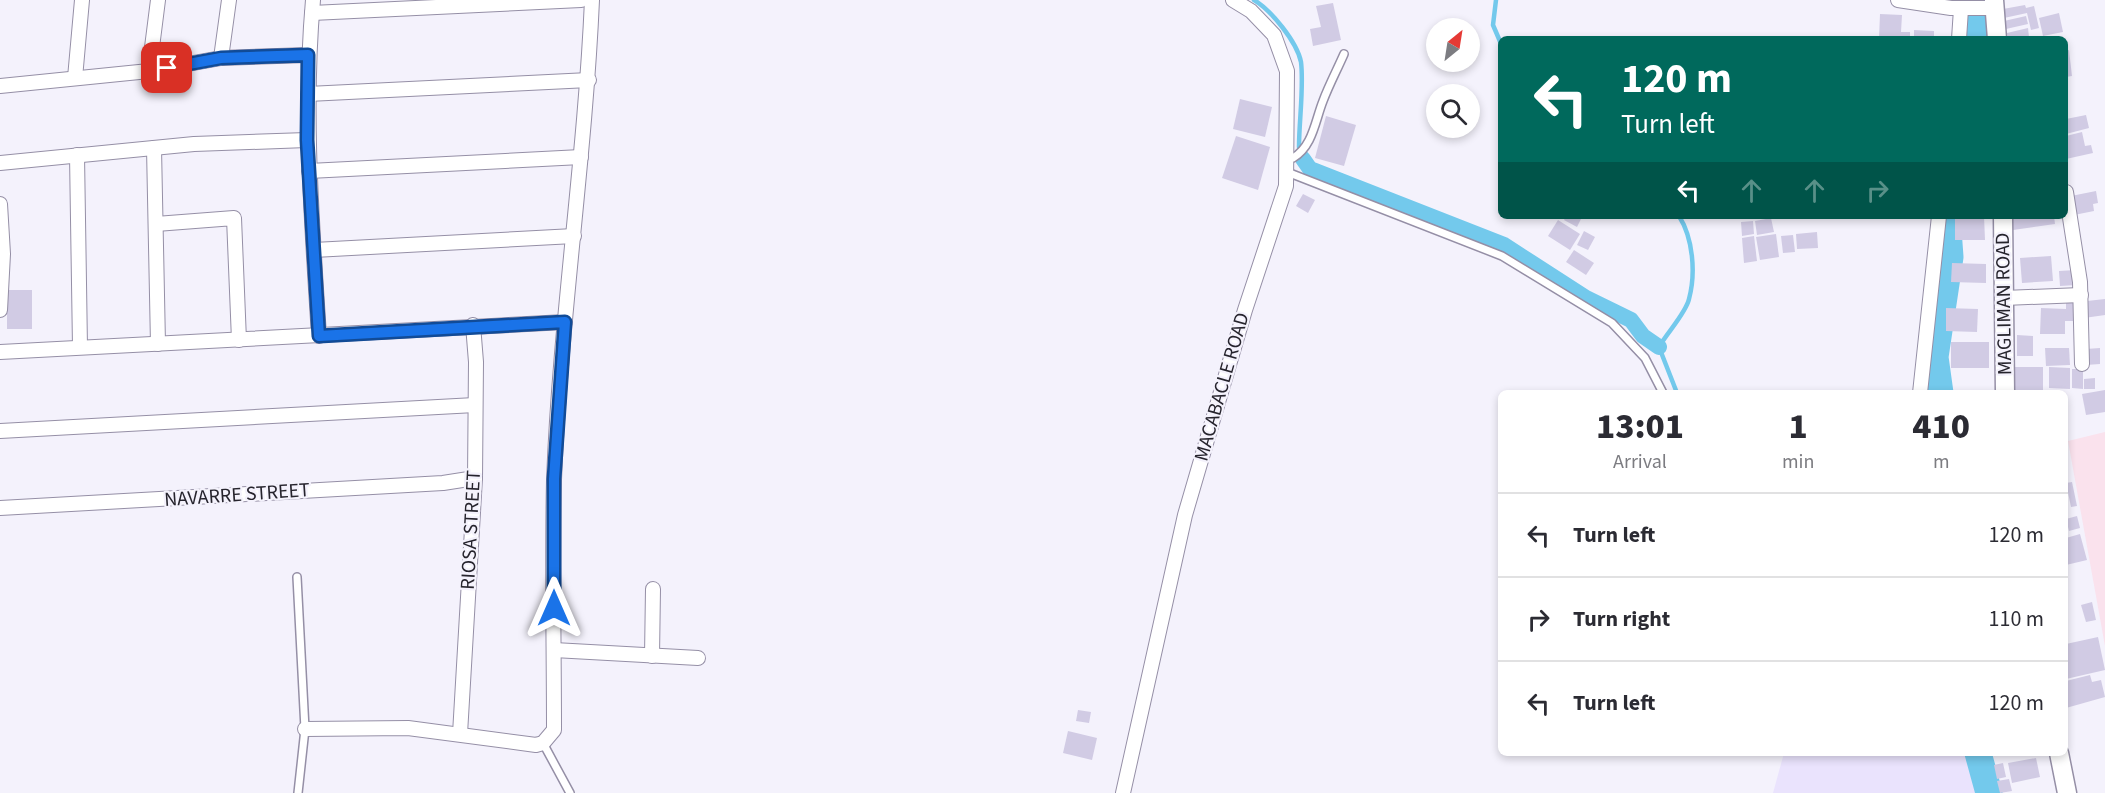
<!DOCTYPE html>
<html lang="en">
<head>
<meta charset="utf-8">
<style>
  body { margin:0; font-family:"Source Sans 3",sans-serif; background:#f7f7f7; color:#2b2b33; height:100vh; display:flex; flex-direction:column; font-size:22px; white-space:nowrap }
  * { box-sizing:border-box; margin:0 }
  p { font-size:20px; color:#7c7c81 }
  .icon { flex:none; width:33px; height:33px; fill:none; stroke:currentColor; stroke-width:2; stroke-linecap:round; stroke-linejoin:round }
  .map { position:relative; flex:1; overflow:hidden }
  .side { position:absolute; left:1498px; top:390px; width:570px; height:366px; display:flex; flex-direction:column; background:#fff; border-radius:9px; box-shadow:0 3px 9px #0003 }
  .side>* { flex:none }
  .banner { position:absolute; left:1498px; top:36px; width:570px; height:183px; border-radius:9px; box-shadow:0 3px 9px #0003; background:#00695c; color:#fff; overflow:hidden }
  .needle { width:39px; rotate:30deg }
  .controls { position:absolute; left:1426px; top:18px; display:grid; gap:12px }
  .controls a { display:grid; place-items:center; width:54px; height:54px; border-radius:50%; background:#fff; box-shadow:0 3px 9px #0003; font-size:30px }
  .pin { position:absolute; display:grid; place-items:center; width:51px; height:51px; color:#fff; margin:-26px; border-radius:12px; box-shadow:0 3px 9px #0006 }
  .me { position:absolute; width:66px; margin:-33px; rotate:0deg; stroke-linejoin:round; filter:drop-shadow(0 0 4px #0008) }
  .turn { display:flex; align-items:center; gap:21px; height:126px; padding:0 24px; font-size:27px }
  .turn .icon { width:78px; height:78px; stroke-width:2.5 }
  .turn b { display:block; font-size:42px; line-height:51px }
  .lanes { display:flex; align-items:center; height:57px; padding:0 24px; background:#0003; justify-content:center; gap:30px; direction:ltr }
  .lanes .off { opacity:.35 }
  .eta { display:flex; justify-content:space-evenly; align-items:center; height:102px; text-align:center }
  .eta b { font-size:36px; font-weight:800; line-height:42px }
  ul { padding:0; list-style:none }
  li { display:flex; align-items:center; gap:18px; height:84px; padding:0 24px; border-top:2px solid #e1e1e2 }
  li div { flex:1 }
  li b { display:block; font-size:22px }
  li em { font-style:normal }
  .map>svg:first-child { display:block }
  .commercial { fill:#fae2ed }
  .built { fill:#eae3fd }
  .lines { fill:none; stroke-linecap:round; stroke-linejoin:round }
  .stream { stroke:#73c9ec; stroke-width:4.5 }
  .canal { stroke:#73c9ec; stroke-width:16 }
  .river { stroke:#73c9ec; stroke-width:27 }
  .building { fill:#d1cbe4 }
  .lane-casing { stroke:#958fa6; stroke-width:10 }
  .street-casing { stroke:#958fa6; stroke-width:16 }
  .secondary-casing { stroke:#958fa6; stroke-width:21 }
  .lane { stroke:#fff; stroke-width:7 }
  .street { stroke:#fff; stroke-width:14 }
  .secondary { stroke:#fff; stroke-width:18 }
  .route-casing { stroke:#114b97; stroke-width:15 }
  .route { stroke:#1a73e8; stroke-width:10 }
  .labels { text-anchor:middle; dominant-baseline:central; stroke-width:4.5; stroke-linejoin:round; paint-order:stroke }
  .street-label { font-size:20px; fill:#26242d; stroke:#f4f2fc }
</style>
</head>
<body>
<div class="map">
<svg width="2105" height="793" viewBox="0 0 2105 793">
  <rect width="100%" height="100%" fill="#f4f2fc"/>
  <polygon class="commercial" points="2105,432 2105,646 2068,441"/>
  <polygon class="built" points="1784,753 1971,753 1984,793 1773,793"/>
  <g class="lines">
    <g class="stream">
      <path d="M 1254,0 C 1271,10 1297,42 1301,62 C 1304,87 1299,121 1299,147 L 1303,159"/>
      <polyline points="1496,0 1493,25 1502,46"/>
      <polyline points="1504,245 1552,277"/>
      <path d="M 1677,393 L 1659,347 C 1666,334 1686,313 1689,299 C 1696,273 1693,238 1679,216"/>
    </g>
    <polyline class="canal" points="1303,159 1310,169 1504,245 1586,298 1631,320 1643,336 1659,347"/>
    <g class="river">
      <polyline points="1975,0 1978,39"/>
      <polyline points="1940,393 1935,357 1950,257 1947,216"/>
      <polyline points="1978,753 1989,793"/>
    </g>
  </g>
  <g class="building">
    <polygon points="1333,3 1341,40 1313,46 1310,29 1321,27 1316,6"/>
    <polygon points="2025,5 2026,8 2034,6 2039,28 2031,30 2027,13 2004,18 2003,9"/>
    <polygon points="2059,13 2063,32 2043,36 2039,18"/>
    <polygon points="1880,14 1902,15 1901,32 1910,32 1910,39 1879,39"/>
    <polygon points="2026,16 2028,24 2006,29 2004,21"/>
    <polygon points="2028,28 2029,37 2008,39 2007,33"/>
    <polygon points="1914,30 1934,31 1934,39 1914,39"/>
    <polygon points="2069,50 2072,76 2066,77 2066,51"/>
    <polygon points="1240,99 1272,107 1265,137 1233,129"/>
    <polygon points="2086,115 2089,128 2066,134 2066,119"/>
    <polygon points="1326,116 1356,125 1344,166 1315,158"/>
    <polygon points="2082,132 2085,146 2091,145 2093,153 2066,159 2066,136"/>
    <polygon points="1236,136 1270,147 1258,190 1222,178"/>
    <polygon points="2096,191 2098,203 2093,204 2094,211 2074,215 2071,196"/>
    <polygon points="1303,194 1315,200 1308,213 1296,206"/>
    <polygon points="1566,216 1580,216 1582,217 1577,227 1564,220"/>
    <polygon points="1955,216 1984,216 1985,240 1955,240"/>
    <polygon points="2011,216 2054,216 2055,224 2013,230"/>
    <polygon points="1771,218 1774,232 1757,235 1755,221"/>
    <polygon points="1558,220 1580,234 1570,250 1548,236"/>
    <polygon points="1753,221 1754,234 1742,236 1741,222"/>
    <polygon points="1584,231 1595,237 1588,250 1577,245"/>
    <polygon points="1817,232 1818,248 1797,249 1796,234"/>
    <polygon points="1776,234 1779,257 1760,260 1756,237"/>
    <polygon points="1793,235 1795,252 1783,253 1781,236"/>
    <polygon points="1754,236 1757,261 1744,263 1742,238"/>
    <polygon points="1574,250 1594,263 1586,275 1566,262"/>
    <polygon points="2051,256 2053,281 2022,283 2020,258"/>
    <polygon points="1952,263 1986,264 1986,283 1951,282"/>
    <polygon points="2076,270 2077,285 2060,286 2059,271"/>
    <rect x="7" y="290" width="25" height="39"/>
    <polygon points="2105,299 2105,315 2084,318 2087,301"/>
    <polygon points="2066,303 2074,303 2074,321 2065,321 2065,334 2040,334 2041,308 2066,309"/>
    <polygon points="1946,308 1978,309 1977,332 1946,331"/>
    <polygon points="2017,335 2033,336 2033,356 2017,356"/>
    <rect x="1951" y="342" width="38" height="26"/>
    <polygon points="2045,348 2069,348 2070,365 2046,366"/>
    <polygon points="2100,348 2100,364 2086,365 2086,349"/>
    <rect x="2012" y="367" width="31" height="26"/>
    <polygon points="2049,367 2070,368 2070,389 2049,388"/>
    <polygon points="2072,369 2083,369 2083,389 2072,388"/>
    <polygon points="2095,378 2095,389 2084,389 2084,379"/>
    <polygon points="2105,390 2105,412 2086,415 2082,394"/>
    <polygon points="2072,482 2077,506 2071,507 2066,483"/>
    <polygon points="2077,516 2080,528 2069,531 2066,519"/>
    <polygon points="2080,534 2087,560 2066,565 2066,538"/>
    <polygon points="2092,602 2096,620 2086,622 2081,605"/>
    <polygon points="2098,637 2105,670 2066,679 2066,644"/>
    <polygon points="2090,675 2092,682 2101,680 2105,697 2066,708 2066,681"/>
    <polygon points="1078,710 1091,712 1089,723 1076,721"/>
    <polygon points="1068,731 1097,738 1092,760 1063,753"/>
    <polygon points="2036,758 2040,777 2012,783 2008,763"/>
    <polygon points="2003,763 2006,777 1997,779 1994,765"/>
    <polygon points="2009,779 2012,791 2000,793 1997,781"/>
  </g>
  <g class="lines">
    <defs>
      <g id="lane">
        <path d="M 1288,156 L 1293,158 C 1313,146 1315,121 1323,101 C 1329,85 1337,70 1344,54"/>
        <polyline points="1287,172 1502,256 1612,323 1645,358 1663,393"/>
        <polyline points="297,577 305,729 298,793"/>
        <polyline points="543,743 570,793"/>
      </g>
      <g id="street">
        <path d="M 313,0 C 303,113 312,224 319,336"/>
        <polyline points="1898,0 1951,8 1994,8"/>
        <polyline points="312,13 581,0"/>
        <polyline points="1959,39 1961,9"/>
        <polyline points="221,58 229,0"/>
        <polyline points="149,71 158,0"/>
        <polyline points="75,78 82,0"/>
        <polyline points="0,86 149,71 221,58 308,55"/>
        <polyline points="308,94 589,80"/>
        <polyline points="154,148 158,344"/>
        <polyline points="77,155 80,347"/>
        <polyline points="0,163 194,144 307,140"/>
        <polyline points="309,171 581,157"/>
        <polyline points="2066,192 2080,282 2082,364"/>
        <polyline points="0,204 3,254 0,310"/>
        <polyline points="156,224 234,218 239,340"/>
        <polyline points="314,250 574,236"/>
        <polyline points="2004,298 2081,295"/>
        <polyline points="0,352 565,322"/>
        <polyline points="1920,393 1939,216"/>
        <polyline points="0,431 475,405"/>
        <polyline points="0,508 443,483 475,478"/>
        <polyline points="554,650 698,658"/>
        <polyline points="652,656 653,589"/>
        <path d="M 305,729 L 408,728 L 536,745 L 543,743 L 554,730 C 554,647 552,563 554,480 C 560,320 585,160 592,0"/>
        <polyline points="460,734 475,478 476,362 473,325"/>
        <polyline points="1123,793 1185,515 1245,310 1286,186 1287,71 1274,35 1251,11 1233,0"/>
      </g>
      <g id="secondary">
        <polyline points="1994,0 1997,39"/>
        <polyline points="2003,216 2005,393"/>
        <polyline points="2059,753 2067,793"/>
      </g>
    </defs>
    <use href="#lane" class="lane-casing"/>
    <use href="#street" class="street-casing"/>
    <use href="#secondary" class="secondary-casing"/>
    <use href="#lane" class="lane"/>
    <use href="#street" class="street"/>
    <use href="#secondary" class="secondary"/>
  </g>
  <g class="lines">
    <defs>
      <polyline id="route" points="167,68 221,58 308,55 307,140 319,336 565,322 554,479 554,608"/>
    </defs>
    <use href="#route" class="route-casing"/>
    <use href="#route" class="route"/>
  </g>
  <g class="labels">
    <g class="street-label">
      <text transform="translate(2004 304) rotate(-91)">MAGLIMAN ROAD</text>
      <text transform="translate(1222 387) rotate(-74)">MACABACLE ROAD</text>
      <text transform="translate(237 495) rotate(-4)">NAVARRE STREET</text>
      <text transform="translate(471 530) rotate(-87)">RIOSA STREET</text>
    </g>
  </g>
</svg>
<div class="controls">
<a><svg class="needle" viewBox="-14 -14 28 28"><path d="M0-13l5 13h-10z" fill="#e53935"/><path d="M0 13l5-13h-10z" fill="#7c7c81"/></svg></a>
<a><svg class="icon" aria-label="search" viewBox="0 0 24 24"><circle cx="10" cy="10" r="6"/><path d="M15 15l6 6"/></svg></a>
</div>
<div class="pin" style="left:167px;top:68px;background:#d93025"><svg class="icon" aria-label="arrive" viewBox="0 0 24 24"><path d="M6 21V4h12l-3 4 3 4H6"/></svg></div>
<svg class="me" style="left:554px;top:608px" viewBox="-20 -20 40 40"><path d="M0-17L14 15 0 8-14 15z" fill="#1a73e8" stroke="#fff" stroke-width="4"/></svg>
<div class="banner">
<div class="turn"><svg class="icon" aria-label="left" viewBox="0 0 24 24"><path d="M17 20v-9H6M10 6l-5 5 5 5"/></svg><div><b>120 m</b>Turn left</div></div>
<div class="lanes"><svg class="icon" aria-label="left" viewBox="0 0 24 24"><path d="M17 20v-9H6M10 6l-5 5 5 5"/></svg><svg class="icon off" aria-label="ahead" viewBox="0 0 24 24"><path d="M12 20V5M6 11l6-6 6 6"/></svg><svg class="icon off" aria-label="ahead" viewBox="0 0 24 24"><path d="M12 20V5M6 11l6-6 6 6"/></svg><svg class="icon off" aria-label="right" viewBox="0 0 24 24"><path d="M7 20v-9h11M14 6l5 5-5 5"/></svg></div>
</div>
<section class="side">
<div class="eta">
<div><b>13:01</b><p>Arrival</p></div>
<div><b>1</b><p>min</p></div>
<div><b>410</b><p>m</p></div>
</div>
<ul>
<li><svg class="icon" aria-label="left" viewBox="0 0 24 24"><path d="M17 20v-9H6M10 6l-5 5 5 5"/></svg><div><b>Turn left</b></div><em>120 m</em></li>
<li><svg class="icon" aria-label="right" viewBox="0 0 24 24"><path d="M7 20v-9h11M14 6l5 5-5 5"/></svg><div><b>Turn right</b></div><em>110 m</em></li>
<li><svg class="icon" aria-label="left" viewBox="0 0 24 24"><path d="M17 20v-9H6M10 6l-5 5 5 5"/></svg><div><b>Turn left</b></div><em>120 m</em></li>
</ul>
</section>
</div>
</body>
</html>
